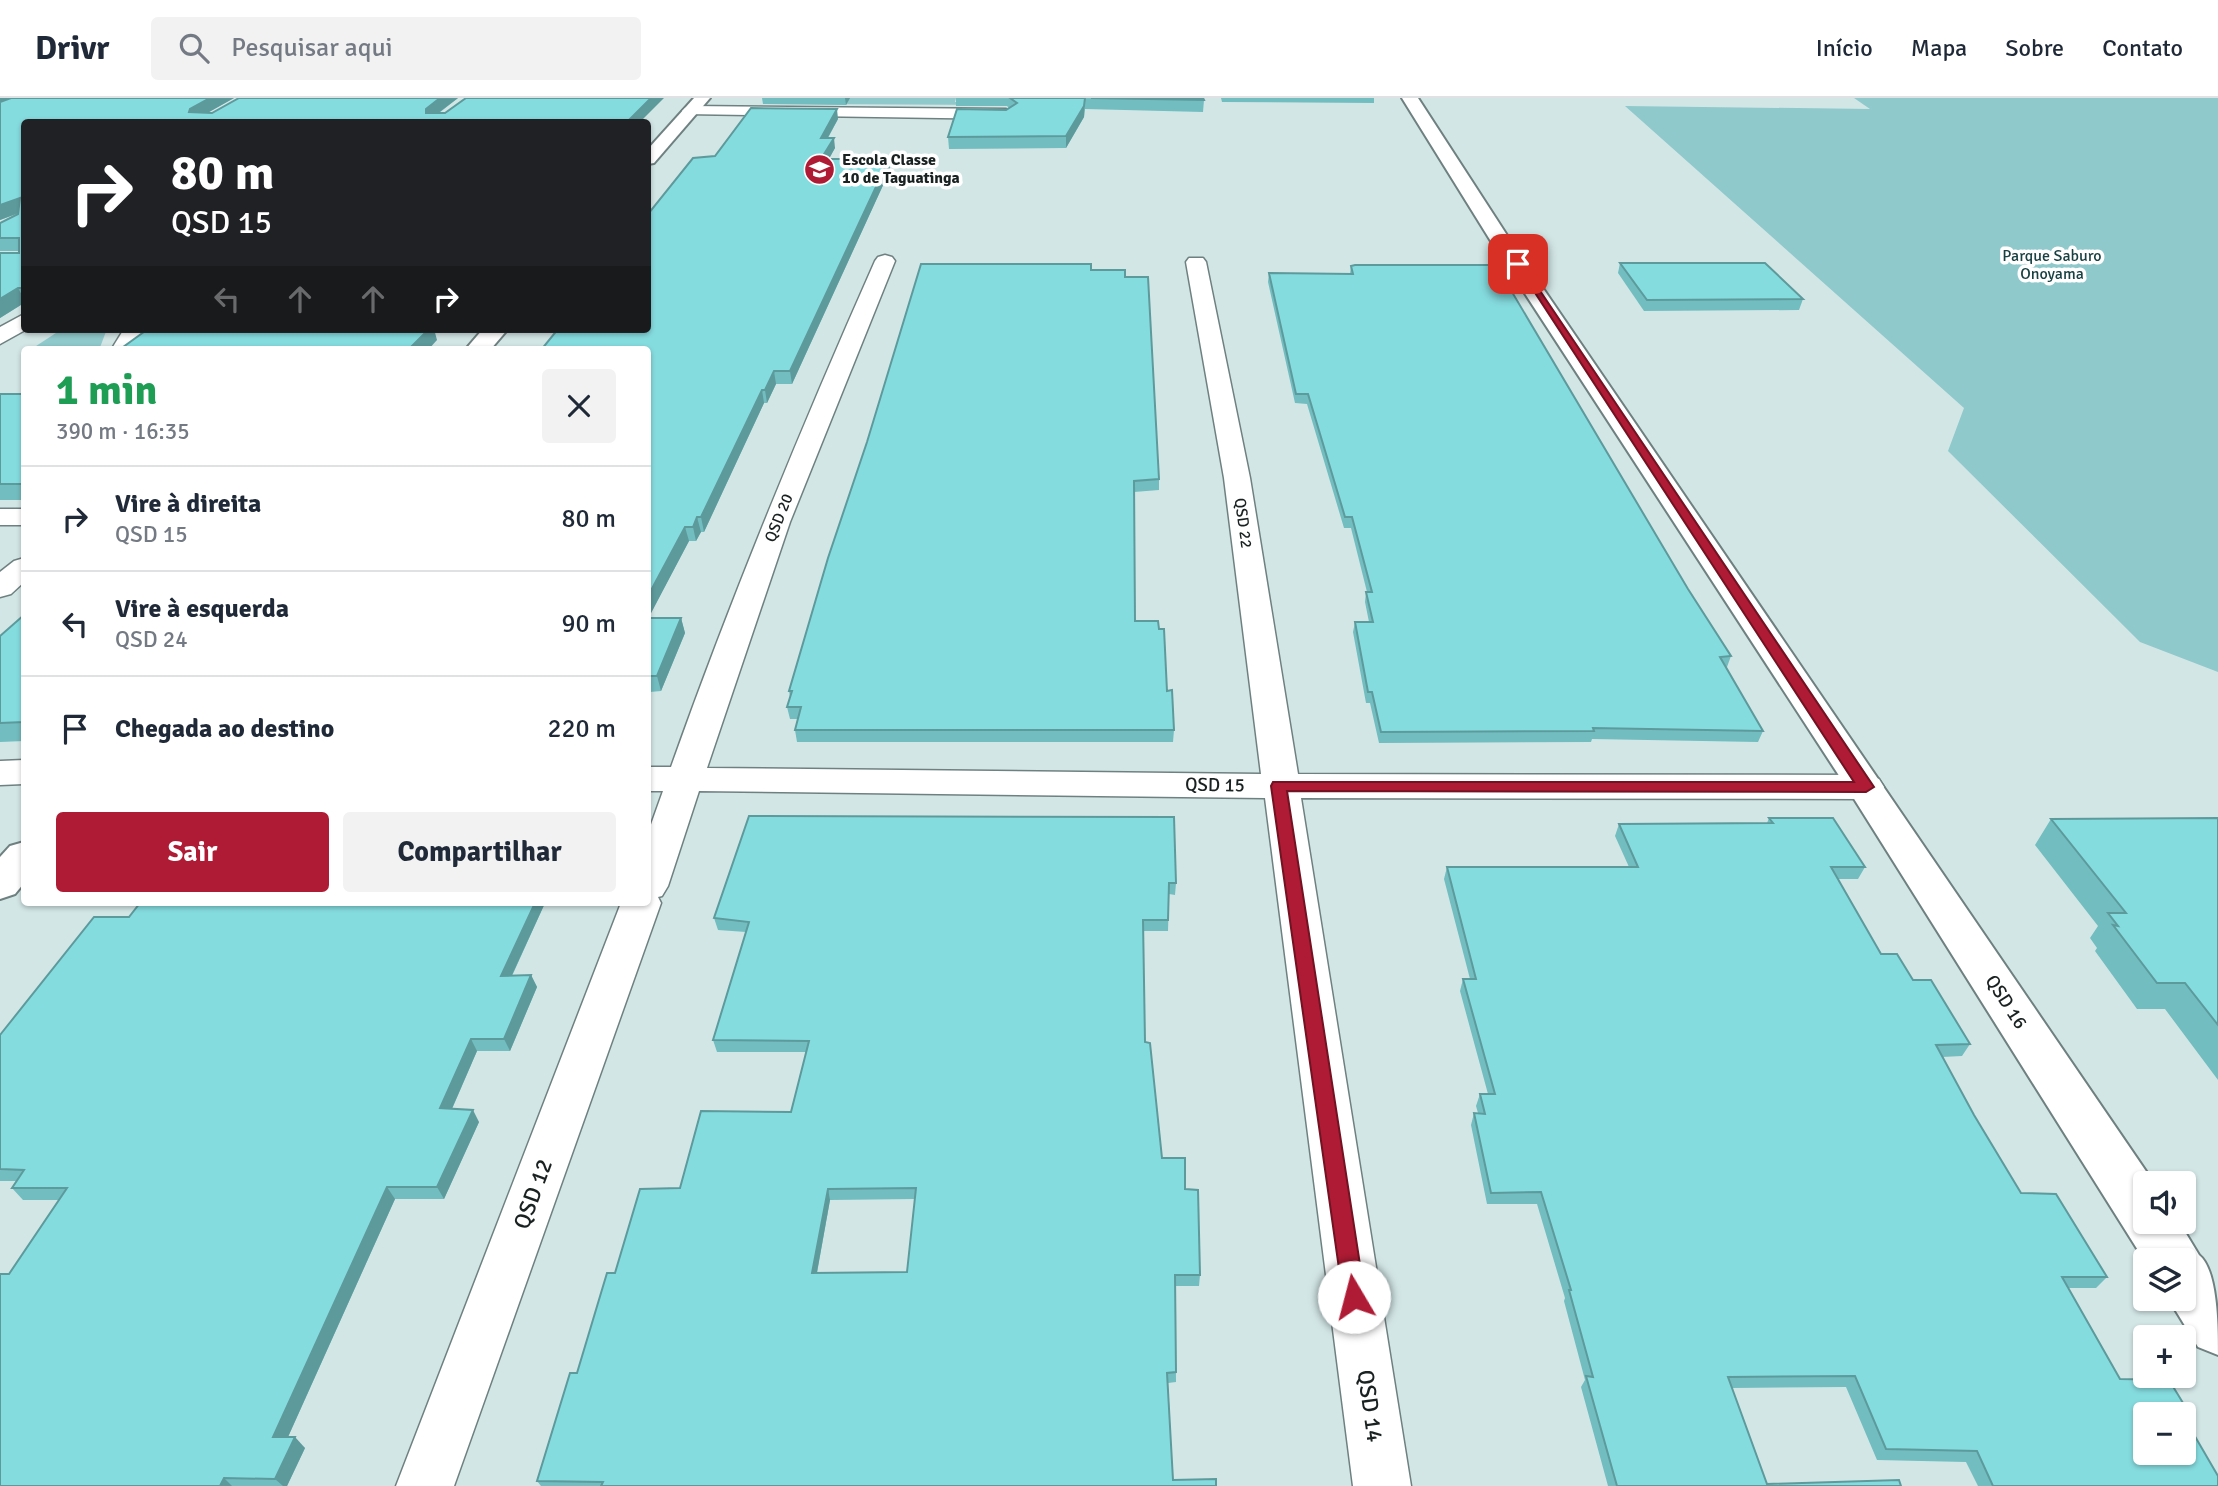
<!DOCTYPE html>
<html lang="pt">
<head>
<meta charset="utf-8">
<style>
  body { margin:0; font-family:Signika,sans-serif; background:#f2f2f3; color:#1f2937; height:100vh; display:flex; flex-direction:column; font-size:26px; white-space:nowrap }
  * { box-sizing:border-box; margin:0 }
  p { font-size:23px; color:#747a83 }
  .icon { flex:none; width:38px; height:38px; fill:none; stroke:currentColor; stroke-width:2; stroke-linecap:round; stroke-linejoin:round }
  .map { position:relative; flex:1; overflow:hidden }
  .panel { position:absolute; left:21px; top:248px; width:630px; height:560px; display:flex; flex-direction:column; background:#fff; border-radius:7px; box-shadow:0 2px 5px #0004 }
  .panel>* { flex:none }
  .guide { position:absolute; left:21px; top:21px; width:630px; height:214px; border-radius:7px; box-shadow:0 2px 5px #0004; background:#202124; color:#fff; overflow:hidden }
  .tools { position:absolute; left:2133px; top:1073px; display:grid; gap:14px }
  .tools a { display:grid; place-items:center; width:63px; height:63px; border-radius:7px; background:#fff; box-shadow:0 2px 5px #0004; font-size:35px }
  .pin { position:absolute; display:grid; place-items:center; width:60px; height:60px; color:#fff; margin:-30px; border-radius:14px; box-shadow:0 4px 10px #0006 }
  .me { position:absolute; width:77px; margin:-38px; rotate:352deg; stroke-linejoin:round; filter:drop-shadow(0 0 5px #0008) }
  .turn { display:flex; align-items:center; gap:24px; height:147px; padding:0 35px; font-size:32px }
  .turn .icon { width:91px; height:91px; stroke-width:2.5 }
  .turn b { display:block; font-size:49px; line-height:60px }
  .lanes { display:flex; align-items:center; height:66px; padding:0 35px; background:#0003; justify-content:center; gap:35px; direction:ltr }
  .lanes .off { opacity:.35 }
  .round { display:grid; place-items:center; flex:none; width:74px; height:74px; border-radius:7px; background:#f2f2f3 }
  .head { display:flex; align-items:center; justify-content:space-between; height:119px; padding:0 35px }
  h1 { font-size:42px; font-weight:700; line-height:52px; color:#1e9e55 }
  .action { display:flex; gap:14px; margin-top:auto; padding:14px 35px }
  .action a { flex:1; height:80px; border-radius:7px; background:#af1b34; color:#fff; font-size:28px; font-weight:700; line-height:80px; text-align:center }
  .action a+a { background:#f2f2f3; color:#1f2937 }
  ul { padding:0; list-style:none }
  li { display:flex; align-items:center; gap:21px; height:105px; padding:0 35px; border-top:2px solid #e0e1e3 }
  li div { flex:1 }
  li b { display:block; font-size:26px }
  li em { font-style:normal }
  header { display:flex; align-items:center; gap:42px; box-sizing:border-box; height:98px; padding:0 35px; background:#fff; border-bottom:2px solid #e0e1e3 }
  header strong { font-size:33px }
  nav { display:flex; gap:38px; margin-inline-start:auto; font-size:24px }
  .search { width:490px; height:63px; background:#f2f2f3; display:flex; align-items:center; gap:18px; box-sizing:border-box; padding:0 24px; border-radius:7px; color:#747a83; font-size:26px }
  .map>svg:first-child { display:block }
  .green { fill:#8fc9cb }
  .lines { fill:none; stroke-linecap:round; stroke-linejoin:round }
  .minor-casing { stroke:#6f8081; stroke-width:3 }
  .tertiary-casing { stroke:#6f8081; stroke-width:4 }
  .minor { fill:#fff; fill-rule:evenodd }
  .tertiary { fill:#fff; fill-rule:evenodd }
  .wall { fill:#72bdc0; fill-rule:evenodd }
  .shaded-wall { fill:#5d9a9c }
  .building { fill:#85dcdf; stroke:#5d9a9c; stroke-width:2; fill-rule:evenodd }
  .route { fill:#af1b34; stroke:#721222; stroke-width:2 }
  .labels { text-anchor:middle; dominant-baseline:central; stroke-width:7; stroke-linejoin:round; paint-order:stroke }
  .far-poi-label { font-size:16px; font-weight:bold; fill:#1a2121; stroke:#fff; text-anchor:start }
  .far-park-label { font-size:16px; fill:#184143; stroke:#fff }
  .far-street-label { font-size:16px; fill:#1a2121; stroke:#fff }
  .street-label { font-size:19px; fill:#1a2121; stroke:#fff }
  .near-street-label { font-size:23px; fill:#1a2121; stroke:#fff }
</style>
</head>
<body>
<header>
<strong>Drivr</strong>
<div class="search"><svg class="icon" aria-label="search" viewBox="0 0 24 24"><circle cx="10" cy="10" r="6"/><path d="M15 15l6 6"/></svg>Pesquisar aqui</div>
<nav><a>Início</a><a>Mapa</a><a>Sobre</a><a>Contato</a></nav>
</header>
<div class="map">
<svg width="2218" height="1388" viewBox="0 0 2218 1388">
  <rect width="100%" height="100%" fill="#d3e6e6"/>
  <g class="green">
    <polygon points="811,0 956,0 955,4 997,5 996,7 806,6"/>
    <polygon points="1854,0 2218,0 2218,574 2140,544 1948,353 1964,310 1625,8 1870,11"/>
    <polygon points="62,231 107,231 99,252 30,252"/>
  </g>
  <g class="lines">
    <defs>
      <g id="minor">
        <polygon points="690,8 1006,11 1014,16 1006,21 685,16 682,13 685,10"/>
        <path d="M 885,157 L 892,159 L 895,163 L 790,424 L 707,670 L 1261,676 L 1224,380 L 1186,164 L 1189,160 L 1203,160 L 1206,164 L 1250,380 L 1298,676 L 1866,677 L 1879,681 L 1884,689 L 1879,697 L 1866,701 L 1301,700 L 1411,1388 L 1353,1388 L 1265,700 L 699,693 L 668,788 L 662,798 L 658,799 L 661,805 L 454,1388 L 396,1388 L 621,805 L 648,805 L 648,735 L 663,693 L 648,693 L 648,669 L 671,669 C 732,497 801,330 875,163 L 878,159 Z"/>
        <polygon points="24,216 24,231 27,231 0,246 0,229"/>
        <polygon points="124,231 148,231 133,252 111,252"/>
        <rect x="0" y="411" width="24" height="16"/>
        <polygon points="24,460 24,484 11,496 0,499 0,474 14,463"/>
        <polygon points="24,662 24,686 0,687 0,663"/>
      </g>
      <g id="tertiary">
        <polygon points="694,0 710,0 654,65 648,66 648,51"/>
        <path d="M 1402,0 L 1418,0 L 1512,145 L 2154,1085 L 2146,1085 L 2146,1124 L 2179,1124 L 2199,1157 C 2218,1172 2218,1230 2218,1257 L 2198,1249 L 2168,1200 L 2184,1200 L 2184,1162 L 2146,1162 L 2146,1165 L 1851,696 L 1492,145 Z"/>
        <polygon points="483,231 508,231 490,252 465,252"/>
        <polygon points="24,744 24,785 15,796 0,801 0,759 10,748"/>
      </g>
    </defs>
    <use href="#minor" class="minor-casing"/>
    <use href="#tertiary" class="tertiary-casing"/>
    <use href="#minor" class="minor"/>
    <use href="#tertiary" class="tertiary"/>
  </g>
  <g class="wall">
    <polygon points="234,0 207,15 458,0 439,15 640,24 24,24 24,205 0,220 0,155 19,155 19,153 0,153 0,125 18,116 19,115 0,122 0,4"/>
    <polygon points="762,0 850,0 846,7 763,6"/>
    <polygon points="956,0 1203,0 1204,2 1203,14 1085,11 1084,19 1066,50 949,51 948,39 1009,10 1007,8 956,8"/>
    <polygon points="1221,0 1374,0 1374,5 1222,4"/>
    <polygon points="838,21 828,40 835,50 828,61 889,61 890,72 792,286 776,286 767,305 764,305 704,434 701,434 696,443 689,443 648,520 681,520 685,535 661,593 650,594 648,599 648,252 715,58"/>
    <polygon points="1620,165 1803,201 1799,212 1644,213 1618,175"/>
    <polygon points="1351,168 1688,491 1731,558 1727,569 1726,569 1763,633 1758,644 1592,641 1591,644 1379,645 1370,605 1366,605 1353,534 1355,524 1369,524 1365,504 1366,494 1367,494 1351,430 1344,430 1307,306 1295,305 1268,184 1269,175 1350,176"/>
    <polygon points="1091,172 1125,179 1159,381 1159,392 1134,394 1135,523 1159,531 1167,593 1174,632 1173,644 797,644 795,632 798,621 790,621 787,609 790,599 789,593"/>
    <rect x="0" y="296" width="24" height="106"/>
    <polygon points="24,517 24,643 0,644 0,538"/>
    <path d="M 749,718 L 1176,785 L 1175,797 L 1169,796 L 1168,833 L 1143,833 L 1145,944 L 1162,1060 L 1185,1091 L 1200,1177 L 1199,1188 L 1175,1188 L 1176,1284 L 1168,1285 L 1173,1382 L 1216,1388 L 541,1388 L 537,1383 L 615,1175 L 680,1090 L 791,1014 L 806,954 L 717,954 L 713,942 L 746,834 L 718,832 L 714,820 ZM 915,1101 L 907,1174 L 817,1175 L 830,1102 Z"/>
    <polygon points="1769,720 1865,769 1858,781 1837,781 1881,856 1913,882 1970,946 1962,958 1942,959 1974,1017 2021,1095 2107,1179 2096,1190 2068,1190 2120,1281 2193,1335 2218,1388 1978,1388 1966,1364 1877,1362 1846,1289 1732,1290 1767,1386 1901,1388 1608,1388 1581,1289 1585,1282 1564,1203 1565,1200 1537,1106 1487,1106 1471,1027 1474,1015 1478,1015 1476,1008 1480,996 1488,996 1460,893 1463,881 1470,881 1444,781 1447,769 1629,769 1615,738 1619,726 1767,725"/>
    <polygon points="2218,720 2218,982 2165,911 2137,911 2095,853 2097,850 2090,840 2098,828 2035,747 2051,721"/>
    <polygon points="545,805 512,878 531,877 537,889 510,953 477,953 452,1011 479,1024 444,1101 395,1101 288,1339 305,1350 287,1388 0,1388 59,1102 23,1102 12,1090 16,1083 0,1083 0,937 129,819"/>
  </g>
  <g class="shaded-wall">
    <polygon points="0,0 10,0 0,4"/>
    <polygon points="210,0 234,0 195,22 189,14 190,11"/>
    <polygon points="440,0 458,0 429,22 426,15 426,11"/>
    <polygon points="651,0 664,0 640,24 627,24"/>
    <polygon points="845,0 850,0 846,7"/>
    <polygon points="1085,0 1084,19 1066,50 1066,38"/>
    <polygon points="837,11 838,21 822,50 821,40"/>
    <polygon points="834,40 835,50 823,72 821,61"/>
    <polygon points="889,61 890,72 792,286 790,273"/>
    <polygon points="20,100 24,113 0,122 0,107"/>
    <polygon points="18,190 24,201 24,205 0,220 0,201"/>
    <polygon points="429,231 434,231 437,242 428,252 408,252"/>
    <polygon points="774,273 776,286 767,305 765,292"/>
    <polygon points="762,292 764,305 704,434 701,419"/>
    <polygon points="697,419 701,434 696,443 693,429"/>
    <polygon points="685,429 689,443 648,521 648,498"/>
    <polygon points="681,520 685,535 661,593 657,578"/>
    <polygon points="535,805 545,805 506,890 501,878"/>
    <polygon points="531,877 537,889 510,953 504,941"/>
    <polygon points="471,941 477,953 447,1022 440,1010"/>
    <polygon points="473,1012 479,1024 444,1101 437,1089"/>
    <polygon points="387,1089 395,1101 283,1350 273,1339"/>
    <polygon points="828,1091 830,1102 815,1185 812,1175"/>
    <polygon points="295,1339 305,1350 287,1388 283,1388 275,1381"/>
    <polygon points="224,1380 232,1388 220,1388"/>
  </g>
  <g class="building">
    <polygon points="11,0 210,0 190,11 189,14 212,15 239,0 440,0 426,11 426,15 445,15 466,0 651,0 627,24 24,24 24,190 18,190 0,201 0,155 19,155 19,140 0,140 0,125 18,116 20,100 0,107 0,4"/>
    <polygon points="1010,0 1085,0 1084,8 1066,38 948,39 957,11 1006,12 1017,5"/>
    <polygon points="1091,0 1203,0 1204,2"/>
    <polygon points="751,10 837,11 821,40 834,40 821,61 889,61 790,273 774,273 765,292 762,292 701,419 697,419 693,429 685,429 648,498 648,252 541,252 558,231 648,231 648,116 693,60 715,58"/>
    <polygon points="1620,165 1765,165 1803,201 1647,202"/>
    <polygon points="921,166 1091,166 1091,172 1125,172 1125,179 1148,179 1159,381 1134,383 1135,523 1158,523 1159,531 1164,531 1167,593 1172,592 1174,632 795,632 801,609 787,609 792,593 789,593 828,460 867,344"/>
    <polygon points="1355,167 1496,167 1688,491 1731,558 1720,559 1763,633 1593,630 1594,633 1381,634 1372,594 1368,594 1355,524 1373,524 1366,494 1372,494 1352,419 1345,419 1308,296 1296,296 1269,175 1353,176 1351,168"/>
    <polygon points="148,231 429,231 408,252 119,252"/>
    <rect x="0" y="296" width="24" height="90"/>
    <polygon points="24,517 24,624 0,625 0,538"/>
    <polygon points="648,520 681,520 657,578 648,578"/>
    <path d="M 749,718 L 1174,719 L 1176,785 L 1169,785 L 1168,822 L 1143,822 L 1145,944 L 1150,945 L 1162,1060 L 1185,1060 L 1185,1091 L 1198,1092 L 1200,1177 L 1175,1177 L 1176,1274 L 1167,1275 L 1173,1382 L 1216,1381 L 1216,1388 L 601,1388 L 603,1384 L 537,1383 L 570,1275 L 577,1275 L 607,1175 L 615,1175 L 640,1091 L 680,1090 L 701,1013 L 791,1014 L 809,943 L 713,942 L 749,824 L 714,820 ZM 916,1090 L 907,1174 L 812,1175 L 828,1091 Z"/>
    <path d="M 1769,720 L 1833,720 L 1865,769 L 1831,769 L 1881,856 L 1897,856 L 1913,882 L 1931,882 L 1970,946 L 1936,947 L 1974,1017 L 2021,1095 L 2056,1096 L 2107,1179 L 2062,1179 L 2120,1281 L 2169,1282 L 2191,1318 L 2193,1335 L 2218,1378 L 2218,1388 L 1993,1388 L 1977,1353 L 1886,1351 L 1855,1278 L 1728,1279 L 1767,1386 L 1899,1382 L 1901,1388 L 1617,1388 L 1586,1278 L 1593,1279 L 1569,1192 L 1571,1192 L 1541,1094 L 1491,1095 L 1474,1015 L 1485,1016 L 1480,996 L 1495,996 L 1463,881 L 1476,881 L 1447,769 L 1638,769 L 1619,726 L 1773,725 ZM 2146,1316 L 2184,1316 L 2184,1354 L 2146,1354 Z"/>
    <polygon points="2218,720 2218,927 2185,885 2157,885 2113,827 2118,828 2108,815 2126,815 2051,721"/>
    <polygon points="140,805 535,805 501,878 531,877 504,941 471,941 440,1010 473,1012 437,1089 387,1089 273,1339 295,1339 275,1381 224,1380 220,1388 0,1388 0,1176 9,1176 67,1090 12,1090 24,1072 0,1071 0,937 94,819 129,819"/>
  </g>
  <polygon class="route" points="1515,164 1522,166 1874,689 1866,694 1287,693 1365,1199 1362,1207 1354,1210 1346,1207 1343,1199 1271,688 1273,684 1854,684"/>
  <defs>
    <symbol id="school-disc" viewBox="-11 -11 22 22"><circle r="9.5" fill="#af1b34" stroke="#fff"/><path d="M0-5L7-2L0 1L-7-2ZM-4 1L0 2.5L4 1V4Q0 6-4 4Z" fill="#fff"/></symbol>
  </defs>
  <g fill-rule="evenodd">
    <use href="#school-disc" x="802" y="54" width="35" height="35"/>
  </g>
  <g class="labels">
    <g class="far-poi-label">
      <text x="842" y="62">Escola Classe<tspan x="842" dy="18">10 de Taguatinga</tspan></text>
    </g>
    <g class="far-park-label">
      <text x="2052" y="158">Parque Saburo<tspan x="2052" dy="18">Onoyama</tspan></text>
    </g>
    <g class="far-street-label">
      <text transform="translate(779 420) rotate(-68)">QSD 20</text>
      <text transform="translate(1243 425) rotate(82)">QSD 22</text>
    </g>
    <g class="street-label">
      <text transform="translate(1215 687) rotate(1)">QSD 15</text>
      <text transform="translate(2006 904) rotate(57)">QSD 16</text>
    </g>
    <g class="near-street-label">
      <text transform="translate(533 1096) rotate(-70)">QSD 12</text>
      <text transform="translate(1370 1308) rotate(82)">QSD 14</text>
    </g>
  </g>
</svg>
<div class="tools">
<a><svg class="icon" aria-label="sound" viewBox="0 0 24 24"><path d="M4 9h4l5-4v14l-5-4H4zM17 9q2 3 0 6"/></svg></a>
<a><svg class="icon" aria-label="layers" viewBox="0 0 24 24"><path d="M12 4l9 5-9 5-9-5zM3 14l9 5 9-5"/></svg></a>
<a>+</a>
<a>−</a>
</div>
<div class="pin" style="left:1518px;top:166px;background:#d93025"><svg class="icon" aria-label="arrive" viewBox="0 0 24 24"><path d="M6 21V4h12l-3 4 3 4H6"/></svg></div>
<svg class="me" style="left:1354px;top:1199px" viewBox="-20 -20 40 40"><circle r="19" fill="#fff"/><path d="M0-13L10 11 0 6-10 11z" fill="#af1b34"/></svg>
<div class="guide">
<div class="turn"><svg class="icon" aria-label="right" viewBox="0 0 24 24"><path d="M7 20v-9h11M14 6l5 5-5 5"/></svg><div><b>80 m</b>QSD 15</div></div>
<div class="lanes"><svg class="icon off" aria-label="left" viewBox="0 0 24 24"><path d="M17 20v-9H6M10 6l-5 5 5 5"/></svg><svg class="icon off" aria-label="ahead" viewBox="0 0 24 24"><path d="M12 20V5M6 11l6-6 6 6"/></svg><svg class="icon off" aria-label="ahead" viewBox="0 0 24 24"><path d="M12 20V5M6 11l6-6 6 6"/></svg><svg class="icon" aria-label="right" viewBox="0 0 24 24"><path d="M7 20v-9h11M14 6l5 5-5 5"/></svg></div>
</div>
<section class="panel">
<div class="head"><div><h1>1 min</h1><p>390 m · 16:35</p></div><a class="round"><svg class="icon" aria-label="close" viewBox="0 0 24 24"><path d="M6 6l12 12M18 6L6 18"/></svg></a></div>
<ul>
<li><svg class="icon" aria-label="right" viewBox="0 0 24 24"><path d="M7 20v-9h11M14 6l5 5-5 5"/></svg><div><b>Vire à direita</b><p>QSD 15</p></div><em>80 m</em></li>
<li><svg class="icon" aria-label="left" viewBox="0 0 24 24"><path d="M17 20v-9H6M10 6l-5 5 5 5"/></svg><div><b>Vire à esquerda</b><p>QSD 24</p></div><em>90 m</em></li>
<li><svg class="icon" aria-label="arrive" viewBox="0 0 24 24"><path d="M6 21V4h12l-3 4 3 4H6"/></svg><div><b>Chegada ao destino</b></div><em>220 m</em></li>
</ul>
<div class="action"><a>Sair</a><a>Compartilhar</a></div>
</section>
</div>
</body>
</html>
